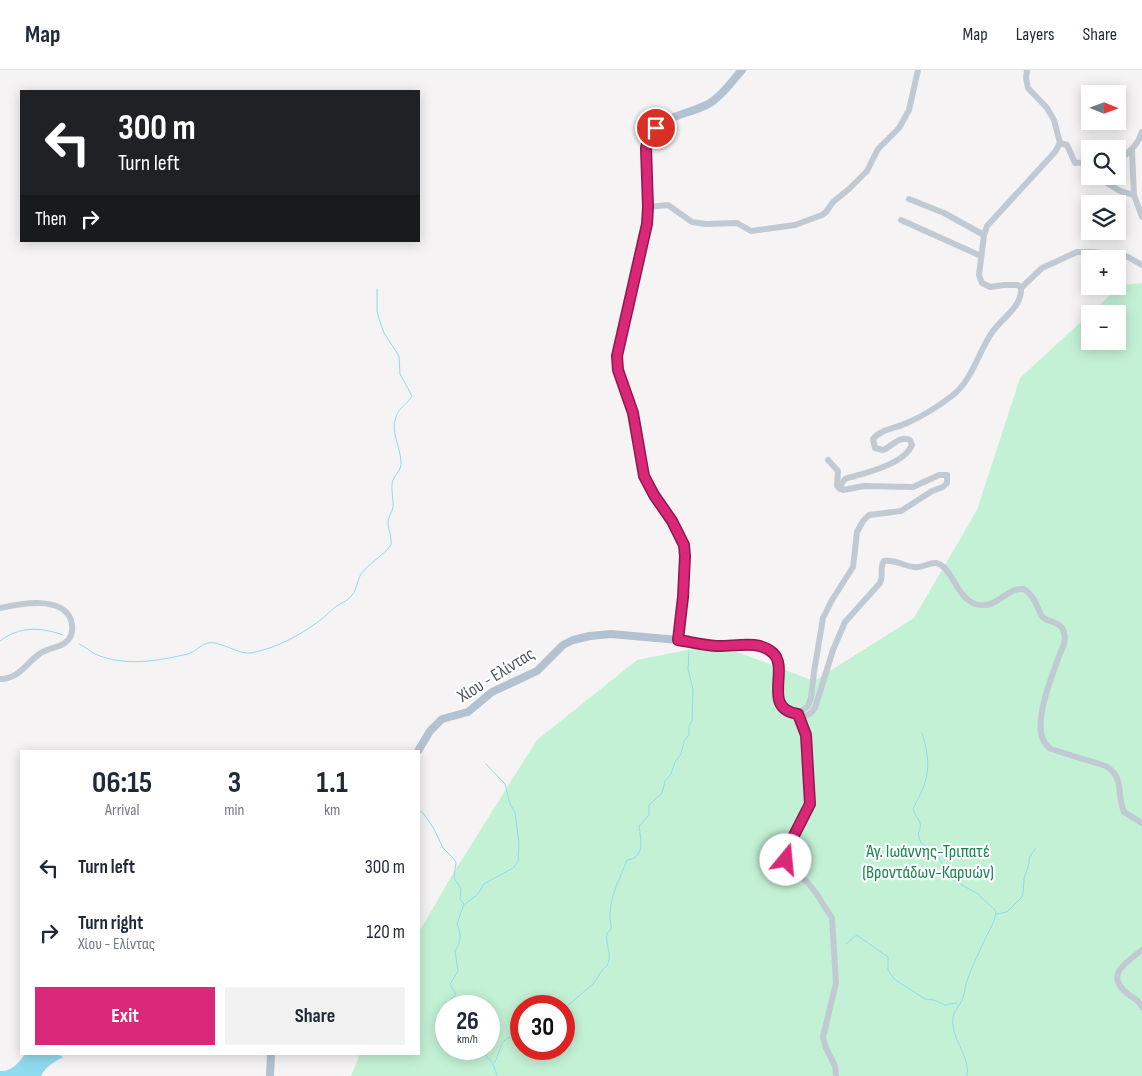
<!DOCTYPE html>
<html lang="en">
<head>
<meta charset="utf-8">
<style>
  body { margin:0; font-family:"Sofia Sans Condensed",sans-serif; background:#f2f2f3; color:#1f2937; height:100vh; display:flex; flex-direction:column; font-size:19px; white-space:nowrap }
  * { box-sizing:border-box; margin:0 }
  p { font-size:16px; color:#747a83 }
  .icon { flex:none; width:28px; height:28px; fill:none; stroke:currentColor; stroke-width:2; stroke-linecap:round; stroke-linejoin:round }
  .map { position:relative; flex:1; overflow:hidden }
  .sheet { position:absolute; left:20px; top:680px; width:400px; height:305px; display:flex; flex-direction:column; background:#fff; border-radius:0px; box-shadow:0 2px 12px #0003 }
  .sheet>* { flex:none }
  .hud { position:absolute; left:20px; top:20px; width:400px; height:152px; border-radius:0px; box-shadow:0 2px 12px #0003; background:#202124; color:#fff; overflow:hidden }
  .needle { width:32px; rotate:91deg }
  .buttons { position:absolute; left:1081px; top:15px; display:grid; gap:10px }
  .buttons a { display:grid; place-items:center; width:45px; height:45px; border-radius:0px; background:#fff; box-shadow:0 2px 12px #0003; font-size:25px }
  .speed { position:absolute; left:435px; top:925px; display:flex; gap:10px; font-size:25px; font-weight:700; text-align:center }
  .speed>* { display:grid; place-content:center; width:65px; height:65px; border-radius:50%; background:#fff; box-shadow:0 2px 12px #0003; line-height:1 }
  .speed small { font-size:12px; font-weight:400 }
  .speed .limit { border:8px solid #d22; background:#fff; color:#111 }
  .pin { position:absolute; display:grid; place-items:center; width:42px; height:42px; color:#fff; margin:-21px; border:2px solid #fff; border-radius:50%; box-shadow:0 1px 5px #0007 }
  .me { position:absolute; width:55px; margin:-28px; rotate:17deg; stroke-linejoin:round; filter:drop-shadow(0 0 4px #0008) }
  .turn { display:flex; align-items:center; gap:18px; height:105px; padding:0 15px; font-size:22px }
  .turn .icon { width:65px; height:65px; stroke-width:2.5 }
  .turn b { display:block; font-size:35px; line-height:42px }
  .then { display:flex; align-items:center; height:48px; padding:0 15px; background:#0003; gap:10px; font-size:19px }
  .eta { display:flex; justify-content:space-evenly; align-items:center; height:85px; text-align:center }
  .eta b { font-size:30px; font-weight:700; line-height:35px }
  .cta { display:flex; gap:10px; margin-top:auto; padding:10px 15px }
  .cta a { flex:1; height:58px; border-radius:0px; background:#db2777; color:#fff; font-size:20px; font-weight:700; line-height:58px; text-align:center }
  .cta a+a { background:#f2f2f3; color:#1f2937 }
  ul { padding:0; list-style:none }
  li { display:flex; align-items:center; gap:15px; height:65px; padding:0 15px }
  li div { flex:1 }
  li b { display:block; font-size:19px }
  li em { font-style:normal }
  header { display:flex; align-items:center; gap:30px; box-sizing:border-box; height:70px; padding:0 25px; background:#fff; border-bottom:1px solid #e0e1e3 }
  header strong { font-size:24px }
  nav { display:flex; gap:28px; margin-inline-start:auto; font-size:18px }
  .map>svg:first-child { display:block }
  .green { fill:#c3f1d5; fill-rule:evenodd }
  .water { fill:#90daee }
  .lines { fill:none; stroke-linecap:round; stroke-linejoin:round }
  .stream { stroke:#90daee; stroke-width:1 }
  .minor { stroke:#c1cad2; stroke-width:6 }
  .major { stroke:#b3c2d1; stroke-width:8 }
  .route-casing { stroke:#8e194d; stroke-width:12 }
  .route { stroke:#db2777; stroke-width:9 }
  .labels { text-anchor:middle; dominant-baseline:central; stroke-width:4.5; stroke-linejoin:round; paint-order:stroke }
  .street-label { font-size:18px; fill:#4a5661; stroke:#fff }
  .park-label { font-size:18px; fill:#17864f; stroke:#fff }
</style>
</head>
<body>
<header>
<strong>Map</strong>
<nav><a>Map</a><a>Layers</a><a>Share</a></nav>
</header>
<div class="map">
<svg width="1142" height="1006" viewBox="0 0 1142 1006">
  <rect width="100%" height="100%" fill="#f5f3f3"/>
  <path class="green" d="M 1142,213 L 1142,1006 L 351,1006 L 360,984 L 419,984 L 419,862 L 454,802 L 537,670 L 637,590 L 717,574 L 814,611 L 914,548 L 977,440 L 1020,308 L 1121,215 ZM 1090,244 L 1118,244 L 1118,271 L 1090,271 ZM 446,936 L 489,936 L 489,979 L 446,979 ZM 521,936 L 564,936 L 564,979 L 521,979 Z"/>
  <path class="water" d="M 25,984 C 36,984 54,981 63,987 C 54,992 46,996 41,1006 L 0,1006 L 0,1001 C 12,1002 19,992 25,984 Z"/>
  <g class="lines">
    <g class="stream">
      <path d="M 0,571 C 19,556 41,557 63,565"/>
      <path d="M 79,574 C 85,576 89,581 95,584 C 125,597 157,591 188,584 C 195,582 200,575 208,573 C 219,570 239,585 251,583 C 276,578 299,566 319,551 C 325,547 329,542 334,538 C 340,533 347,532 352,525 C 357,519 357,511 361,504 C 369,493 383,486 391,475 C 392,466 388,460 388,452 C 388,447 392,443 393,437 C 394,429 390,418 393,410 C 396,403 401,401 401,393 C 401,377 390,362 396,347 C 399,337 408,334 412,326 L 400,304 L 399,286 L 384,263 L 379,249 L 377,241 L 377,219"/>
      <path d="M 922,663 C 932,696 929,709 913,739 C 917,751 924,751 918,764 L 921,773 L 935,782 L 951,807 L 962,815 L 978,824 L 996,841 C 995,852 990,859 985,869 C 979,882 973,895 968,908 C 965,915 965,923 962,930 C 960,935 956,939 954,943 C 947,966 971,984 967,1006"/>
      <path d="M 419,740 L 424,744 L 434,759 L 443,778 L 454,789 L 456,793 L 454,808 L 461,819 L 460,829 L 464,834 L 457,854 C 462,865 461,872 455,881 L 458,901 L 450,914 L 456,925 C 449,930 443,937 446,946"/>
      <polyline points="465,834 478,824 484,814 513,798 518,792 519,774 515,742 510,734 505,714 486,694"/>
      <polyline points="997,844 1007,842 1021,828 1023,824 1024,809 1029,794 1029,788 1036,778"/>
      <polyline points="846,874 855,866 858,866 888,887 888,900 894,909 925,929 934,930 945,935 956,933 958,935"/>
      <path d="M 564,939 L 594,913 L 603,899 L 607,896 C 613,882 605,877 607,863 C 615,857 609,854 610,846 C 610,826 620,808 627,790 C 645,788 641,770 639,756 L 649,745 L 649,735 L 662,723 L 665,711 L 671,704 L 675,692 L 681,684 L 684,671 L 689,665 L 689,656 L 692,651 L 693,619 L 688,599 L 689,582"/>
      <polyline points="446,949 446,951"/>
      <path d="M 470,979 C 487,983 493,989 497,1006"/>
      <path d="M 494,993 C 499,987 499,975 505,970 C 509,966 516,967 521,964"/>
    </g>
    <g class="minor">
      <polyline points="1060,73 1067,75 1075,93 1090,92"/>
      <polyline points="1132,81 1134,125 1142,147"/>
      <path d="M 1118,90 C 1130,83 1138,75 1142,62"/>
      <polyline points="1107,113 1120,121 1134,125"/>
      <polyline points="909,129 944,143 984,165"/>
      <polyline points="648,137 668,135 692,152 706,154 737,153 751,161 795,155 822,145 826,142 833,132 849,119 867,101 878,79 899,58 909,40 918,0"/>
      <polyline points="901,150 981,186"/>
      <polyline points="1021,218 1042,198 1077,182 1091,182 1115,184 1128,187 1142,195"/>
      <polyline points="828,390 838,401 837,416 840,419"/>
      <path d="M 0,538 C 19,534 62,525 71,550 C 73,557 73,563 69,569 C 61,579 47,577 38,585 C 25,595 18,609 0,609"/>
      <path d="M 678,570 C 689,572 701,574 713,575 C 731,577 758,569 773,583 C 790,599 762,639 798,644 L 808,636 L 811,628 L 814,602 L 823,548 L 832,530 L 853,497 L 857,462 L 863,451 L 869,445 L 901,441 L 932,421 L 943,417 L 947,413 L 947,405 L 939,405 L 913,417 L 864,416 L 843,420 L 840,416 L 845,409 C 864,403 904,395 912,375 L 910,370 C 899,365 893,376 883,380 L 875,378 L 873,369 C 881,359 897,358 907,353 C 923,346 939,336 953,325 C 973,309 978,282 993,261 C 1003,247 1022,237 1021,218 L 1018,215 L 1004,215 L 990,217 L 982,213 L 979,205 L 984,165 L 987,156 L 1055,82 L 1060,73 L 1054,50 L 1047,38 L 1028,18 L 1026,8 L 1027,0"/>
      <path d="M 798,644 L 801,649 L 811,643 L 815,638 L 833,580 L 845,552 L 880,513 C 884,505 879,498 884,491 C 895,489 903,496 914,497 C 922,499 929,492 936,493 C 952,496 956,527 975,534 C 997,541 1005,517 1024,519 C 1034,526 1036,534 1041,545 C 1046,554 1061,549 1064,563 C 1067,572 1061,580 1058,589 C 1051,609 1027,665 1051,679 L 1106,696 C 1125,708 1116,723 1124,742 L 1142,753"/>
      <polyline points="801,649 806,665 810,734 787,779 785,788 787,794 808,813 816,823 832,848 836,913 823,967 826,978 835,996 836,1006"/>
      <path d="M 1142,880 C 1127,892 1103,905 1128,924 C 1133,928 1139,930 1142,937"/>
    </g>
    <g class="major">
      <path d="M 418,681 L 430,661 L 442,649 L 468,642 L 492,622 L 537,601 L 563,575 L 573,570 L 590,566 L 611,564 L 678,570 L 685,486 C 684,456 659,437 647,412 C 637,391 639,367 633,345 C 628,325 617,307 617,286 L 647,154 C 648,137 649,120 648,103 C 647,93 645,83 647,72 C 652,46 691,45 710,33 C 723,25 732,11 742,0"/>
      <polyline points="270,1006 271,984"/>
    </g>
  </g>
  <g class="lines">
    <defs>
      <path id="route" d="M 656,58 L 649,66 L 646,78 L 648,137 L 647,154 L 617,286 L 618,300 L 633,343 L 644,406 L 654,425 L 672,451 L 684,475 L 685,486 L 683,527 L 678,570 C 691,572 703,575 716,576 C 734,577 758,569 773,583 C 790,599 761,639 798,644 L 806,665 L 810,734 L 787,779 L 786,790"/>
    </defs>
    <use href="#route" class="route-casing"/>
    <use href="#route" class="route"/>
  </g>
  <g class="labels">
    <g class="street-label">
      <text transform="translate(496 605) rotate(-32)">Χίου - Ελίντας</text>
    </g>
    <g class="park-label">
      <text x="928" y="781">Άγ. Ιωάννης-Τριπατέ<tspan x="928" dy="21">(Βροντάδων-Καρυών)</tspan></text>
    </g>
  </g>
</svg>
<div class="buttons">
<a><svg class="needle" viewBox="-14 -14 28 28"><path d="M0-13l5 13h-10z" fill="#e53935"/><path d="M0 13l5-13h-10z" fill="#747a83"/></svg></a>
<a><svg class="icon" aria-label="search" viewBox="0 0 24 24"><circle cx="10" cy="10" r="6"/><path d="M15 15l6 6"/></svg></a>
<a><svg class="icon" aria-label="layers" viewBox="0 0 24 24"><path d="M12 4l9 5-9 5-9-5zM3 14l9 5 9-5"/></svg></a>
<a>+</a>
<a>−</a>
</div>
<div class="speed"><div>26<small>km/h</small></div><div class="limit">30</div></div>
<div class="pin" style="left:656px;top:58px;background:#d93025"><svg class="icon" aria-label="arrive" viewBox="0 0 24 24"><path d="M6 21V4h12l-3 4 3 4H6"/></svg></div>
<svg class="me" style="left:786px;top:790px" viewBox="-20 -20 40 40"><circle r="19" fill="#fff"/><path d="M0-13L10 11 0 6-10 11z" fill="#db2777"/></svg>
<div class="hud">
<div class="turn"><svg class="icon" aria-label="left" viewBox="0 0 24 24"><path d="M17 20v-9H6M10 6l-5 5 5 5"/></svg><div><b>300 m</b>Turn left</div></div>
<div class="then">Then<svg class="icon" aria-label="right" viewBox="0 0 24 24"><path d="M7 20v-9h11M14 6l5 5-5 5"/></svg></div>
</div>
<section class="sheet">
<div class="eta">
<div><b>06:15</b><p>Arrival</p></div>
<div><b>3</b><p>min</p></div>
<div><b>1.1</b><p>km</p></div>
</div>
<ul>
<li><svg class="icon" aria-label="left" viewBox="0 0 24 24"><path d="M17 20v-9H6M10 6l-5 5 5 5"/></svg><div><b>Turn left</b></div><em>300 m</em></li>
<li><svg class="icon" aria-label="right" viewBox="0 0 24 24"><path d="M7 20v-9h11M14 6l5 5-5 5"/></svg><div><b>Turn right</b><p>Χίου - Ελίντας</p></div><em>120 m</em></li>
</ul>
<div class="cta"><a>Exit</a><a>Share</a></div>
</section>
</div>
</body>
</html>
